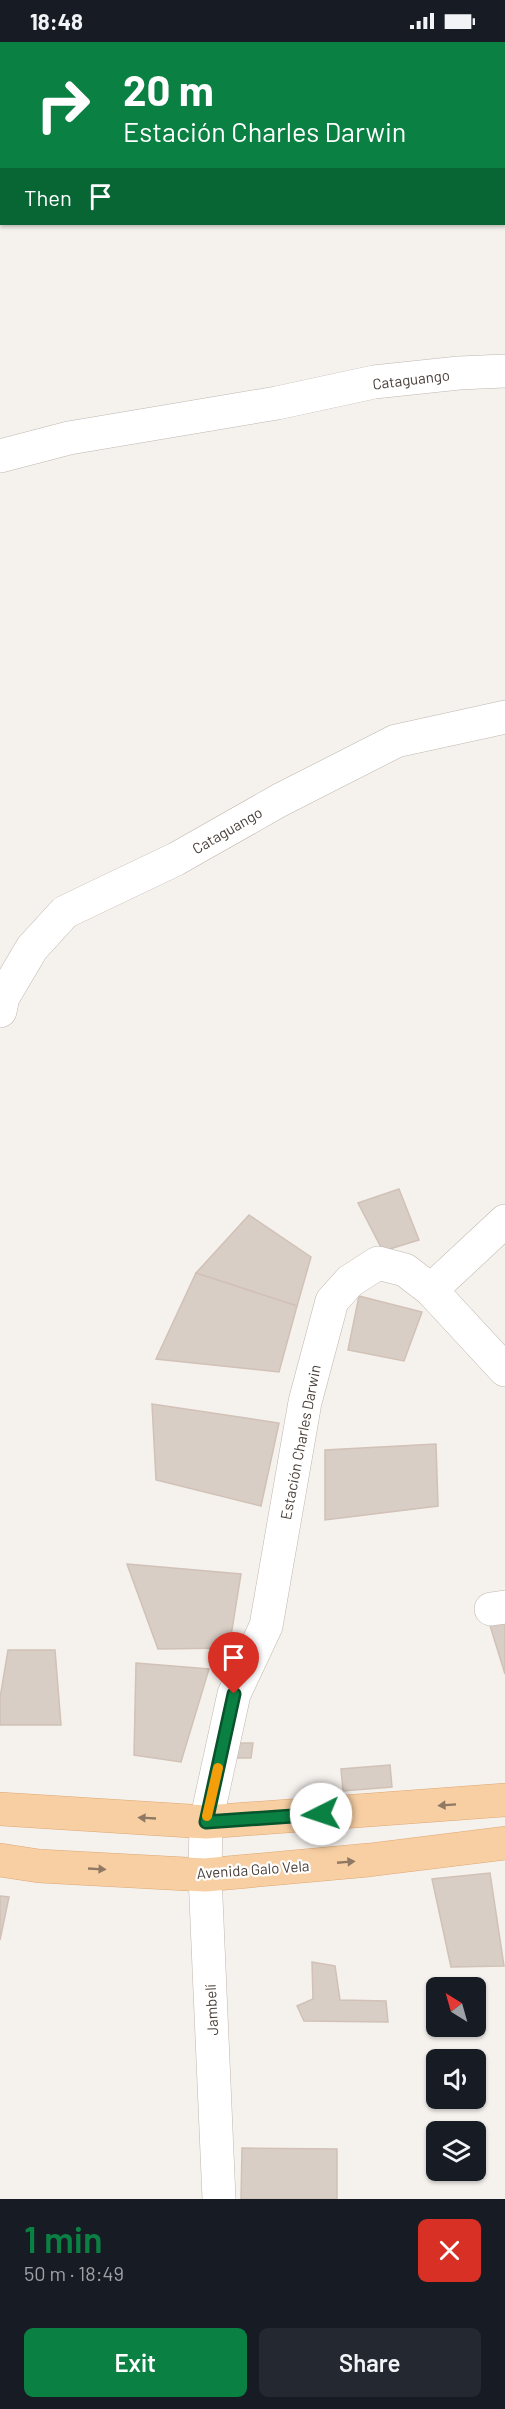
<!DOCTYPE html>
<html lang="en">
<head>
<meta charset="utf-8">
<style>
  body { margin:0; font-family:Barlow,sans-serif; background:#242831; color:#f1f3f6; height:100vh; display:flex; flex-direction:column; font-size:22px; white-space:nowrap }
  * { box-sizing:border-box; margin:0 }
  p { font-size:20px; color:#9ea1a6 }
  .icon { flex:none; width:33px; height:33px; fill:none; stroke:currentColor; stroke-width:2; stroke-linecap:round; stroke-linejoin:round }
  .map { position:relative; height:2157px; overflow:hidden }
  .side { display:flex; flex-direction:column; background:#171b24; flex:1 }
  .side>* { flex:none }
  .top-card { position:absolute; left:0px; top:0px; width:506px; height:183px; box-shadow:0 2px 4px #0004; background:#0b8043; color:#fff; overflow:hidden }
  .needle { width:39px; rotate:323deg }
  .buttons { position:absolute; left:426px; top:1935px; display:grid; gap:12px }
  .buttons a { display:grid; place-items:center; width:60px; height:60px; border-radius:9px; background:#171b24; box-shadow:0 2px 4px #0004; font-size:30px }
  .pin { position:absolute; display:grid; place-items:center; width:51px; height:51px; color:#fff; margin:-62px -26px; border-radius:50% 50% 50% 0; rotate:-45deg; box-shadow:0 0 6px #0007 }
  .pin .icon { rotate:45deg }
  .me { position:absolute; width:66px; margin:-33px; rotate:266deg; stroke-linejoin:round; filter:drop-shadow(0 0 4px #0008) }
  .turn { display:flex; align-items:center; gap:21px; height:126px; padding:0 24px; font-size:27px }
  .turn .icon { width:78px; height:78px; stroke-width:2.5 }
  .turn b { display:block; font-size:42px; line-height:51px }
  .then { display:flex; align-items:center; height:57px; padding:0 24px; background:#0003; gap:12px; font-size:22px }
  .round { display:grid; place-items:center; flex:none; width:63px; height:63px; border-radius:9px; background:#242831 }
  .overview { display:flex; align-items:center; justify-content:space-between; height:102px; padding:0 24px }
  h1 { font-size:36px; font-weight:600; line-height:45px; color:#0b8043 }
  .cta { display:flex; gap:12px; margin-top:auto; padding:12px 24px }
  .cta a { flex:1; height:69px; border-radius:9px; background:#0b8043; color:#fff; font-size:24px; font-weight:600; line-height:69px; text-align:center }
  .cta a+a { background:#242831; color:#f1f3f6 }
  .status { display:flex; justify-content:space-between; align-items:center; height:42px; padding:0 30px; background:#171b24; direction:ltr }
  .status svg { height:16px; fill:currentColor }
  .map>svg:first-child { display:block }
  .building { fill:#d9cec6; stroke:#d1c1b6; stroke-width:1.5 }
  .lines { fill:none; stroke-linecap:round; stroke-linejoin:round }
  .minor-casing { stroke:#c0b7af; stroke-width:34 }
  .major-casing { stroke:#dda873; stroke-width:34 }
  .minor { stroke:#fff; stroke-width:33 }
  .major { stroke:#f8cfa3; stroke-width:33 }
  .oneway { fill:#907964 }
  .route-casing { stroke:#07532c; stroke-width:15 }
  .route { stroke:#0b8043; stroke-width:10 }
  .slow { stroke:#f59e0b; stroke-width:10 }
  .labels { text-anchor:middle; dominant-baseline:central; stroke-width:4.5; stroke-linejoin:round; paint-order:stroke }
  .street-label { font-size:15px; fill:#4a403a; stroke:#fff }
</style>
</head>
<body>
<div class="status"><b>18:48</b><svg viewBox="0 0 49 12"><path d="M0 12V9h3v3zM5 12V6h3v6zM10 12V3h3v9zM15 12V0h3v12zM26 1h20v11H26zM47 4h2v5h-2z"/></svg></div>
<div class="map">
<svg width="505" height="2157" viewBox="0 0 505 2157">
  <rect width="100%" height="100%" fill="#f5f1ed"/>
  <g class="building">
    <polygon points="399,1147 419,1198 383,1209 358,1161"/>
    <polygon points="249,1173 311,1215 297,1264 196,1231"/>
    <polygon points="196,1231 297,1264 279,1330 156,1317"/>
    <polygon points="359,1254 422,1270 404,1319 348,1308"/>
    <polygon points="152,1362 279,1381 261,1464 156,1438"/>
    <polygon points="436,1402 438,1464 325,1478 325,1408"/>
    <polygon points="127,1522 241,1532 229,1606 158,1607"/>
    <polygon points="505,1574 505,1632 488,1577"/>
    <polygon points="8,1608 55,1608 61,1683 0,1683 0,1656"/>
    <polygon points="136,1621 209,1627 181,1720 134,1713"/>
    <polygon points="232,1701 253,1701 251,1716 230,1716"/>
    <polygon points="390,1723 392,1745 343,1749 341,1727"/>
    <polygon points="490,1831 504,1924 451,1925 432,1837"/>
    <polygon points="0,1854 9,1855 0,1898"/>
    <polygon points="312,1920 335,1924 340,1958 386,1959 388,1980 304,1979 297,1964 313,1957"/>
    <polygon points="242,2106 337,2107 337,2157 241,2157"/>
  </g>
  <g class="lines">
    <defs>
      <g id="minor">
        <polyline points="88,2 90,0"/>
        <polyline points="0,18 2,20"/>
        <polyline points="0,67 2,66"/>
        <polyline points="0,414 69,396 277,361 374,340 459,331 505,329"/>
        <polyline points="0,969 3,955 32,906 65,870 176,817 280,758 396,699 505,675"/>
        <polyline points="431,1248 505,1328"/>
        <polyline points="491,1567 505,1565"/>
        <polyline points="219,2157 205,1833 206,1780 234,1652 266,1584 305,1360 332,1259 350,1239 378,1221 405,1228 431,1248 505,1179"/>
      </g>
      <g id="major">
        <polyline points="0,1767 206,1780 505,1758"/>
        <polyline points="0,1818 39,1824 205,1833 369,1818 505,1801"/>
      </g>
    </defs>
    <use href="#minor" class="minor-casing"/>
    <use href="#major" class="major-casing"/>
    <use href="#minor" class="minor"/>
    <use href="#major" class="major"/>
  </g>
  <defs><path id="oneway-solid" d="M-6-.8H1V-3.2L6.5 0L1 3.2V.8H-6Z" transform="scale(1.5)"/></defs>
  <g class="oneway">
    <use href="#oneway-solid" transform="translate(447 1763) rotate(176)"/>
    <use href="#oneway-solid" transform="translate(147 1776) rotate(-177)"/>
    <use href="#oneway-solid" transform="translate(346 1820) rotate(-5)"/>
    <use href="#oneway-solid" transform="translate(97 1827) rotate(3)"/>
  </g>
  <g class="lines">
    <defs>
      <polyline id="route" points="234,1652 206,1780 321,1772"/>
    </defs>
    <use href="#route" class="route-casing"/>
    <use href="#route" class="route"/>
    <polyline class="slow" points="207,1774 218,1726"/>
  </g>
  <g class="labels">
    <g class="street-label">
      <text transform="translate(411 337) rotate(-7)">Cataguango</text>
      <text transform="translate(227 788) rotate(-30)">Cataguango</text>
      <text transform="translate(300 1400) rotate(-79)">Estación Charles Darwin</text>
      <text transform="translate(253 1827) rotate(-4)">Avenida Galo Vela</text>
      <text transform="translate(211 1968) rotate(-93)">Jambelí</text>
    </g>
  </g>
</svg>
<div class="buttons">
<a><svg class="needle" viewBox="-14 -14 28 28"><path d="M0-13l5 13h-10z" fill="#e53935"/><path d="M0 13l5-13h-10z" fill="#9ea1a6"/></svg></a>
<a><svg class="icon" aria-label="sound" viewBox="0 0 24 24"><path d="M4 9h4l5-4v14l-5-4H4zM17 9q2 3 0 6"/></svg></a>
<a><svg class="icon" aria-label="layers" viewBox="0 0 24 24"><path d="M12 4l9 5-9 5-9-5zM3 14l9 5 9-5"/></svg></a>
</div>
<div class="pin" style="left:234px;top:1652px;background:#d93025"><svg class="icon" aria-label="arrive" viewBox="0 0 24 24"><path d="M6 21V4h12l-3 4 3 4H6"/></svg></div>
<svg class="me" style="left:321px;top:1772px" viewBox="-20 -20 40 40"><circle r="19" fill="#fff"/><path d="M0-13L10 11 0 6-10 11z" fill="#0b8043"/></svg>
<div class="top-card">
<div class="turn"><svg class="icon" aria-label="right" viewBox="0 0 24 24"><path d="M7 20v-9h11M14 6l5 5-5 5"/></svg><div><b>20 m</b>Estación Charles Darwin</div></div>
<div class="then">Then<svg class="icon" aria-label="arrive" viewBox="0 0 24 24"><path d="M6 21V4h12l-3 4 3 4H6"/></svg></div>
</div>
</div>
<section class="side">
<div class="overview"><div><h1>1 min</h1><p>50 m · 18:49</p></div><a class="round" style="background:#d93025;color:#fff"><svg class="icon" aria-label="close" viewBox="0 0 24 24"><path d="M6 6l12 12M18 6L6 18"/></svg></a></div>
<div class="cta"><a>Exit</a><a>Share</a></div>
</section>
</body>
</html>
